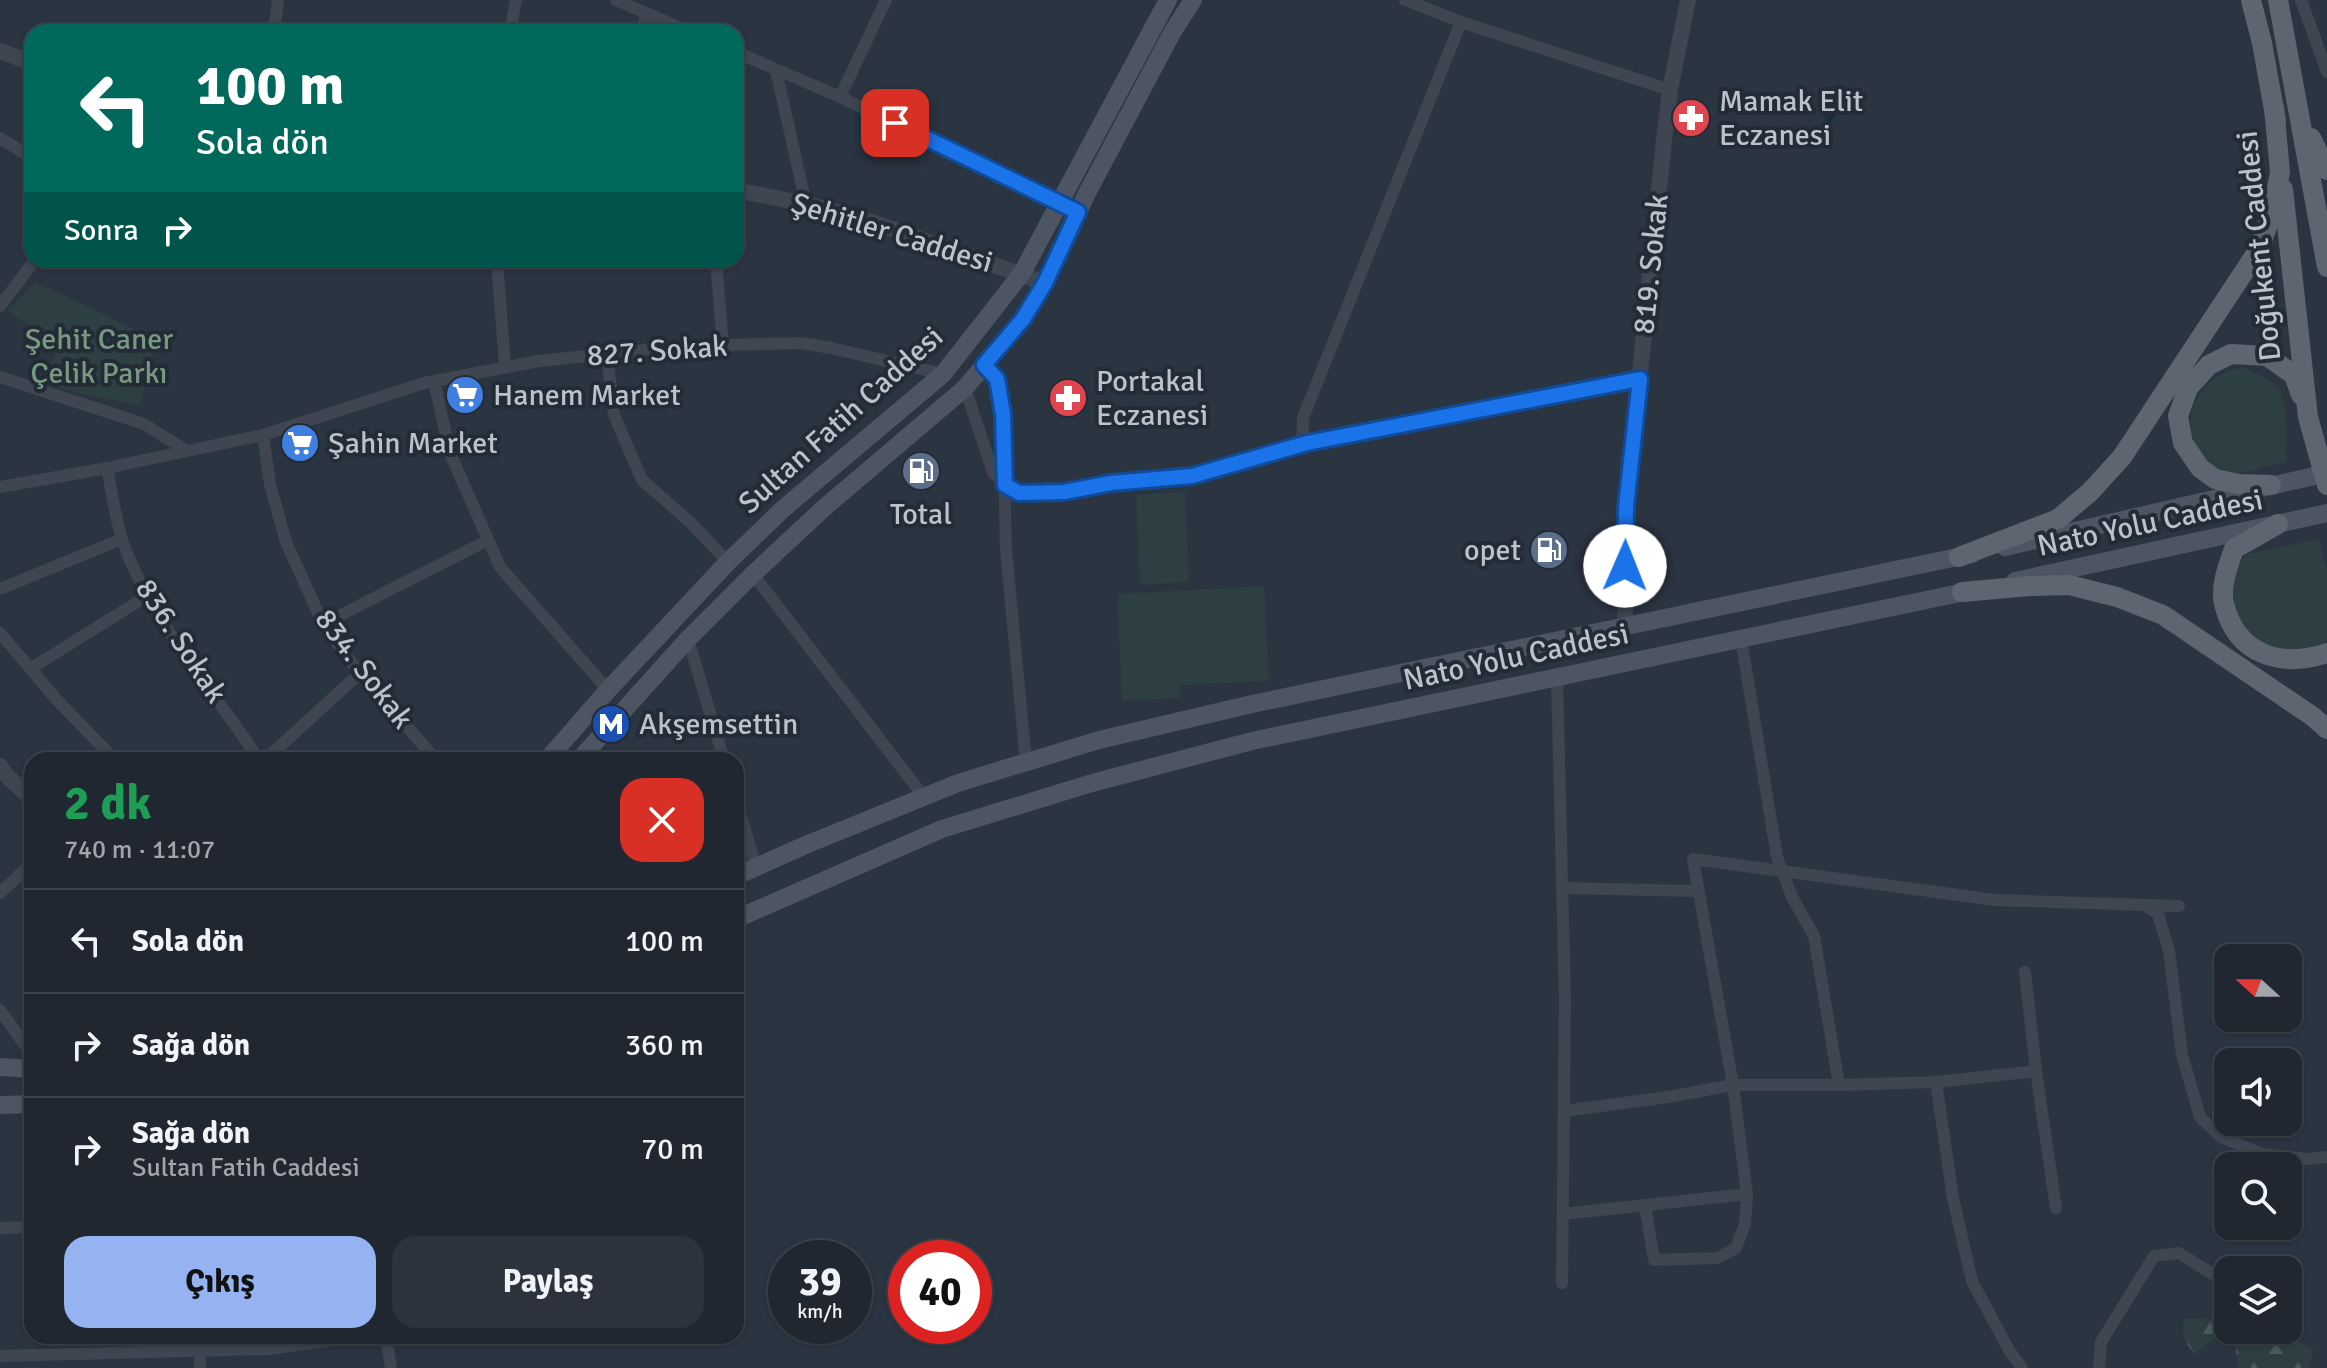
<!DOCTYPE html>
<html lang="tr">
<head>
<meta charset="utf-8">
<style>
  body { margin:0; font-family:Signika,sans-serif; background:#2d333d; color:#f1f3f6; height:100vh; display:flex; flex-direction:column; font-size:30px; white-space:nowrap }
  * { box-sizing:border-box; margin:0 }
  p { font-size:26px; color:#a2a5ab }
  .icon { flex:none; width:44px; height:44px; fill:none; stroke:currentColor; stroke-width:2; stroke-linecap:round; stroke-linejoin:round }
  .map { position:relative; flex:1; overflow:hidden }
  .panel { position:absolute; left:24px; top:752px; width:720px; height:592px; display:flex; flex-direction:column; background:#202731; border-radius:24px; box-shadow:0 2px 6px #0004,0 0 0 2px #3d444d }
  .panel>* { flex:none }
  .guide { position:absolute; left:24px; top:24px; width:720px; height:244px; border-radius:24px; box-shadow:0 2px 6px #0004,0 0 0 2px #3d444d; background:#00695c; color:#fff; overflow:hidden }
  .needle { width:52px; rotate:291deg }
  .controls { position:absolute; left:2214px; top:944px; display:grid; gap:16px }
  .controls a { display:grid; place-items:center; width:88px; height:88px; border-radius:16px; background:#202731; box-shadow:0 2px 6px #0004,0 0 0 2px #3d444d; font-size:40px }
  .speed { position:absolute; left:768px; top:1240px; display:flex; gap:16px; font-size:40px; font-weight:700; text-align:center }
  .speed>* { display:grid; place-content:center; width:104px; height:104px; border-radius:50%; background:#202731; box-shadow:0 2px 6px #0004,0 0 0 2px #3d444d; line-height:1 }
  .speed small { font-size:20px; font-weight:400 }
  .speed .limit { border:12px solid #d22; background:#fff; color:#111 }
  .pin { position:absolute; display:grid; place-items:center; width:68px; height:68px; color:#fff; margin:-34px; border-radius:16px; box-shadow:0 4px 12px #0006 }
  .me { position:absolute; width:88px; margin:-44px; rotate:1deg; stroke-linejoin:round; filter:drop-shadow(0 0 6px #0008) }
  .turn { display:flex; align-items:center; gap:28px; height:168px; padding:0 40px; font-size:36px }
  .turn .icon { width:104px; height:104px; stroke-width:2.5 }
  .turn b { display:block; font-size:56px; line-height:68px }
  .then { display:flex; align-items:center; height:76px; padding:0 40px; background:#0003; gap:16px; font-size:30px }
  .round { display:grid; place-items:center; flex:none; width:84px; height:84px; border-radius:24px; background:#2d333d }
  .overview { display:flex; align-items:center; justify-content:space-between; height:136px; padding:0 40px }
  h1 { font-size:48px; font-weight:700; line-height:60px; color:#1e9e55 }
  .primary-button { display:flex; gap:16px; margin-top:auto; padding:16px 40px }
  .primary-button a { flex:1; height:92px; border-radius:24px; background:#95b2f1; color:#111; font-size:32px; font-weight:700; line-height:92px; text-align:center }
  .primary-button a+a { background:#2d333d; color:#f1f3f6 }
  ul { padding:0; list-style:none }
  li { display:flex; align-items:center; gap:24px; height:104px; padding:0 40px; border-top:2px solid #3d444d }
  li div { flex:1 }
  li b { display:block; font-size:30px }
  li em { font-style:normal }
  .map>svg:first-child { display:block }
  .green { fill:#2d3f42 }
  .forest { fill:url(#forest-firs) }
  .water { fill:#1e2b3e }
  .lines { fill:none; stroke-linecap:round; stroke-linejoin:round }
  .minor { stroke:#3f4651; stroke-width:12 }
  .tertiary { stroke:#3f4651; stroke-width:16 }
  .secondary { stroke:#4d5563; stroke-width:18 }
  .primary { stroke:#5d6571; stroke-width:20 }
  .route-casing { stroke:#114b97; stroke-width:20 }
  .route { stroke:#1a73e8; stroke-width:14 }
  .labels { text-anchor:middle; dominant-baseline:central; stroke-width:8; stroke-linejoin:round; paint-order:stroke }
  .poi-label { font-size:30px; fill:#bcc1cb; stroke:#232b36; text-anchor:start }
  .street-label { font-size:30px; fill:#bcc1cb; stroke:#232b36 }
  .park-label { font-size:30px; fill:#76997f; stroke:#232b36 }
</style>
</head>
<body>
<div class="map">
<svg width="2327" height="1368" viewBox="0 0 2327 1368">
  <defs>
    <pattern id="forest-firs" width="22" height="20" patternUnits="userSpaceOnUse" patternTransform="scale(2)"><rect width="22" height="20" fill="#2d3f42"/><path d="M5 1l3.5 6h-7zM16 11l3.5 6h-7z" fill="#4a595c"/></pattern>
  </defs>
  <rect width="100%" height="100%" fill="#2b3441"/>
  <g class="green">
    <polygon points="36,282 156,340 140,406 38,384 60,347 7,311"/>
    <path d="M 2244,368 C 2255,373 2269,377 2277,387 C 2290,401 2286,443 2286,462 L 2231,476 C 2223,471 2210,466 2204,459 C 2174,422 2198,372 2244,368 Z"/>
    <polygon points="1185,492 1189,582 1140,585 1136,495"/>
    <polygon points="2319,539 2327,571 2327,638 2325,642 2302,650 2273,651 2242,628 2229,599 2233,568 2247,554"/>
    <polygon points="1264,586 1269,681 1180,685 1180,698 1122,701 1117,594"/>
  </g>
  <path class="forest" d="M 2228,1314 L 2228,1330 L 2288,1330 L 2288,1324 C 2292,1340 2300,1343 2314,1349 L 2308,1368 L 2238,1368 L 2235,1344 L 2220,1337 L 2212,1340 L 2195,1354 C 2184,1342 2181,1334 2185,1318 L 2210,1319 Z"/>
  <path class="water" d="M 1830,90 L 1837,96 C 1838,105 1839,118 1829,122 C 1818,113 1819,98 1830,90 Z"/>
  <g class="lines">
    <g class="minor">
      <polyline points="616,0 690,32"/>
      <polyline points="1405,0 1461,22 1670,90"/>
      <polyline points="2301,0 2327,72"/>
      <polyline points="274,32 278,0"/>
      <polyline points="510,32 516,0"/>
      <polyline points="643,32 646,13"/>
      <polyline points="736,52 840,97 1078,212"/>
      <polyline points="776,70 806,204"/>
      <polyline points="840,97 886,0"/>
      <polyline points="0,138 32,158"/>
      <polyline points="497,260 505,367"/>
      <polyline points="716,260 723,345"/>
      <polyline points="0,306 35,260"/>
      <polyline points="607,354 614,415 642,480 690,522 728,562"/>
      <polyline points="984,365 997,379 1003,414 1006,550 1026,762"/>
      <polyline points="0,377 144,424 187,451"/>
      <polyline points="434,381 450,453 500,567 608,690"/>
      <polyline points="965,388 993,472 1005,485 1019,493 1064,492 1111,483 1192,476 1307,443 1640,379"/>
      <polyline points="263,435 270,484 286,542 323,624 351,662 436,760"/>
      <polyline points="1302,445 1303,418 1461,22"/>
      <path d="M 107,468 C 112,491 115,517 122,540 C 151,622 212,688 259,760"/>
      <polyline points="0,487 107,468 263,435 424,383 539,361 684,346 801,343 831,348 943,374"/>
      <polyline points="753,574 924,797"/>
      <polyline points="0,589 122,539"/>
      <polyline points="323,624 488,540"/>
      <polyline points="0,633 57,700 115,760"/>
      <polyline points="688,639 724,760"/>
      <polyline points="1741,639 1777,857 1792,897 1814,936 1839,1085"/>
      <polyline points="30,669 147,596"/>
      <polyline points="1557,677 1565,1001 1562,1283"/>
      <polyline points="265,760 360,673"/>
      <polyline points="736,800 756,867"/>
      <polyline points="1562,888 1698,891"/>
      <polyline points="0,893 32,863"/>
      <polyline points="2146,906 2158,914 2169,951 2182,1055 2200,1117 2221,1137 2262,1154 2307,1159 2327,1157"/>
      <polyline points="2025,972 2036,1071 2056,1208"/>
      <polyline points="0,1010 32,1055"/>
      <polyline points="1936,1082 1953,1198 1972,1281 2009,1350 2022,1368"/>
      <polyline points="1564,1111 1668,1097 1733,1085 1839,1085 1936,1082 2036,1071"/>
      <polyline points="1645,1205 1654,1260 1717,1258 1736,1248 1745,1224 1747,1194 1733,1085 1693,859 1995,900 2179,906"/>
      <polyline points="1563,1214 1747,1194"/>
      <polyline points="0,1228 32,1227"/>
      <polyline points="200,1336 200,1368"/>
      <polyline points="386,1336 391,1368"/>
      <polyline points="0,1356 269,1349 360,1336"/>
      <polyline points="2099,1368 2101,1342 2154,1256 2179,1253 2216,1276"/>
    </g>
    <g class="tertiary">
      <polyline points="0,51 32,63"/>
      <polyline points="736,190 806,204 858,217 1045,283"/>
      <polyline points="1625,625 1626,507 1664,141 1670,90 1688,0"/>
      <polyline points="0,766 8,777 32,799"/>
    </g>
    <g class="secondary">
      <polyline points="2005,547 2327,473"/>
      <polyline points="2015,581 2327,513"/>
      <polyline points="547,760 608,690 728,562 783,509 943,374 1022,273 1168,0"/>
      <polyline points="579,760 688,639 753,574 825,507 965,388 1023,319 1045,283 1087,193 1173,31 1193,0"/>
      <polyline points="736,876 808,844 958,783 1099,740 1252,704 1972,554"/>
      <polyline points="736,919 942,829 1092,783 1252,741 1974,590"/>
      <polyline points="0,1067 32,1069"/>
      <polyline points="0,1105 32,1104"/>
    </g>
    <g class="primary">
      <polyline points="2251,0 2262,43 2276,121"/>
      <polyline points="2278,0 2327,267"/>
      <polyline points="2311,138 2327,170"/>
      <polyline points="2283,189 2308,417 2327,485"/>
      <polyline points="2271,485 2239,484 2215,479 2200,468 2183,443 2178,416 2188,388 2209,365 2231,354 2267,356 2294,375 2301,395"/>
      <path d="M 2278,524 L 2234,549 C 2228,566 2220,586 2224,604 C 2237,656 2282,668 2327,653"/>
      <polyline points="1959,557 2058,519 2090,492 2122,457 2259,249 2273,210 2280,172 2274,107"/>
      <polyline points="1962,592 2030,586 2069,585 2117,597 2163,615 2312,716 2327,729"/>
    </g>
  </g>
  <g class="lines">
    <defs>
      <polyline id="route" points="895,123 1078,212 1045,283 1023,319 984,365 997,379 1003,414 1005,485 1019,493 1064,492 1111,483 1192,476 1307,443 1640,379 1626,507 1625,566"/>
    </defs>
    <use href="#route" class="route-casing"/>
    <use href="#route" class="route"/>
  </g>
  <defs>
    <symbol id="pharmacy-disc" viewBox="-11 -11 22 22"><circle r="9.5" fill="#e0444e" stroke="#232b36"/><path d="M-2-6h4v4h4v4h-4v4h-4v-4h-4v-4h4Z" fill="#fff"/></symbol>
    <symbol id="supermarket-disc" viewBox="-11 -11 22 22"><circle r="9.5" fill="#3f7fe0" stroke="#232b36"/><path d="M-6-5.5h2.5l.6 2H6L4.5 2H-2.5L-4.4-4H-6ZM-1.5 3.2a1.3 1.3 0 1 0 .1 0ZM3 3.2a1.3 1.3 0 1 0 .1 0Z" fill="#fff"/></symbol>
    <symbol id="fuel-disc" viewBox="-11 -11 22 22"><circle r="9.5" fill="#5c6f8a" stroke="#232b36"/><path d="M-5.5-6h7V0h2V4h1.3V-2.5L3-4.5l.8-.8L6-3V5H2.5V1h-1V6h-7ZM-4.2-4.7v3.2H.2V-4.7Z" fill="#fff"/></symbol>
    <symbol id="metro-disc" viewBox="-11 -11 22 22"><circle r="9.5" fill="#1a4fb4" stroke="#232b36"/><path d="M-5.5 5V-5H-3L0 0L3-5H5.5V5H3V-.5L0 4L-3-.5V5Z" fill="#fff"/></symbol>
  </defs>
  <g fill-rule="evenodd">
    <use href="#pharmacy-disc" x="1669" y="96" width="44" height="44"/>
    <use href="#supermarket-disc" x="443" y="373" width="44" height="44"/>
    <use href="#pharmacy-disc" x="1046" y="376" width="44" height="44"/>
    <use href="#supermarket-disc" x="278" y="421" width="44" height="44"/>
    <use href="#fuel-disc" x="899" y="449" width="44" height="44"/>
    <use href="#fuel-disc" x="1527" y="528" width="44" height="44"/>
    <use href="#metro-disc" x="589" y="702" width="44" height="44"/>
  </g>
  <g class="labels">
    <g class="poi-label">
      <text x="1719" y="101">Mamak Elit<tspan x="1719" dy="34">Eczanesi</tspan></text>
      <text x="1096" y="381">Portakal<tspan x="1096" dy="34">Eczanesi</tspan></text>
      <text x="493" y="395">Hanem Market</text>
      <text x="328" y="443">Şahin Market</text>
      <text x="921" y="514" text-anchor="middle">Total</text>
      <text x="1521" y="550" text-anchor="end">opet</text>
      <text x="639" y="724">Akşemsettin</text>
    </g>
    <g class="street-label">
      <text transform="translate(892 233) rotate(17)">Şehitler Caddesi</text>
      <text transform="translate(2259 246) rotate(-96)">Doğukent Caddesi</text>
      <text transform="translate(1651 264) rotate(-84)">819. Sokak</text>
      <text transform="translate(657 351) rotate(-4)">827. Sokak</text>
      <text transform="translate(841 420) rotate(-42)">Sultan Fatih Caddesi</text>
      <text transform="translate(2150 523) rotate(-12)">Nato Yolu Caddesi</text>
      <text transform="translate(181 641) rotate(57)">836. Sokak</text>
      <text transform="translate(1516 657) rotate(-12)">Nato Yolu Caddesi</text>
      <text transform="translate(364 669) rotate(53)">834. Sokak</text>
    </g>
    <g class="park-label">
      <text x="99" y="339">Şehit Caner<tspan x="99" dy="34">Çelik Parkı</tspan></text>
    </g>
  </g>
</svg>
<div class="controls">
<a><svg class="needle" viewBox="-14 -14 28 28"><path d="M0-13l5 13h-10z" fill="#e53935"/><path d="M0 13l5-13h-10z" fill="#a2a5ab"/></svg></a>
<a><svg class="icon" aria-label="sound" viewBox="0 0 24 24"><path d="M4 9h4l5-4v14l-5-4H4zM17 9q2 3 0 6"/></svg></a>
<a><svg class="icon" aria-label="search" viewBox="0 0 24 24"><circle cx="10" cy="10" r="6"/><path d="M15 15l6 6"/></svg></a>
<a><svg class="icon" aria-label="layers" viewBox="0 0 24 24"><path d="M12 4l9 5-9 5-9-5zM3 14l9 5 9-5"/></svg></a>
</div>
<div class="speed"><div>39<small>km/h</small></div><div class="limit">40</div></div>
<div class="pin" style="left:895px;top:123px;background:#d93025"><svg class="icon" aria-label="arrive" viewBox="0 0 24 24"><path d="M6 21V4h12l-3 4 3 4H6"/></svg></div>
<svg class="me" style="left:1625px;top:566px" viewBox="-20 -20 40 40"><circle r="19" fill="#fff"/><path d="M0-13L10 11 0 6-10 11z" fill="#1a73e8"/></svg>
<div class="guide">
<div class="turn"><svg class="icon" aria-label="left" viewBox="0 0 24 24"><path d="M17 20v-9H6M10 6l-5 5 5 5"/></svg><div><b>100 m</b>Sola dön</div></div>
<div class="then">Sonra<svg class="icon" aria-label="right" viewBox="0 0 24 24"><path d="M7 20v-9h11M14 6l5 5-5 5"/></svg></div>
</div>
<section class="panel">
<div class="overview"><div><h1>2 dk</h1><p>740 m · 11:07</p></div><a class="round" style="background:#d93025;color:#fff"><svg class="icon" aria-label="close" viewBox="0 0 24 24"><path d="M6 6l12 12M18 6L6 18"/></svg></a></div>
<ul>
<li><svg class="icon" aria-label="left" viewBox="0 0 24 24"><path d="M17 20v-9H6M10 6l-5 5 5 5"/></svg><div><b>Sola dön</b></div><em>100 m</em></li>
<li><svg class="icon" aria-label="right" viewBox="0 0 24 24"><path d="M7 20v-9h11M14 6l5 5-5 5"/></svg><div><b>Sağa dön</b></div><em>360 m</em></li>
<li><svg class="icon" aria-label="right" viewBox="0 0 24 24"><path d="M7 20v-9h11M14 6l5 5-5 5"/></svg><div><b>Sağa dön</b><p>Sultan Fatih Caddesi</p></div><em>70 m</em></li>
</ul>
<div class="primary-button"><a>Çıkış</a><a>Paylaş</a></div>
</section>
</div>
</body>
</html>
